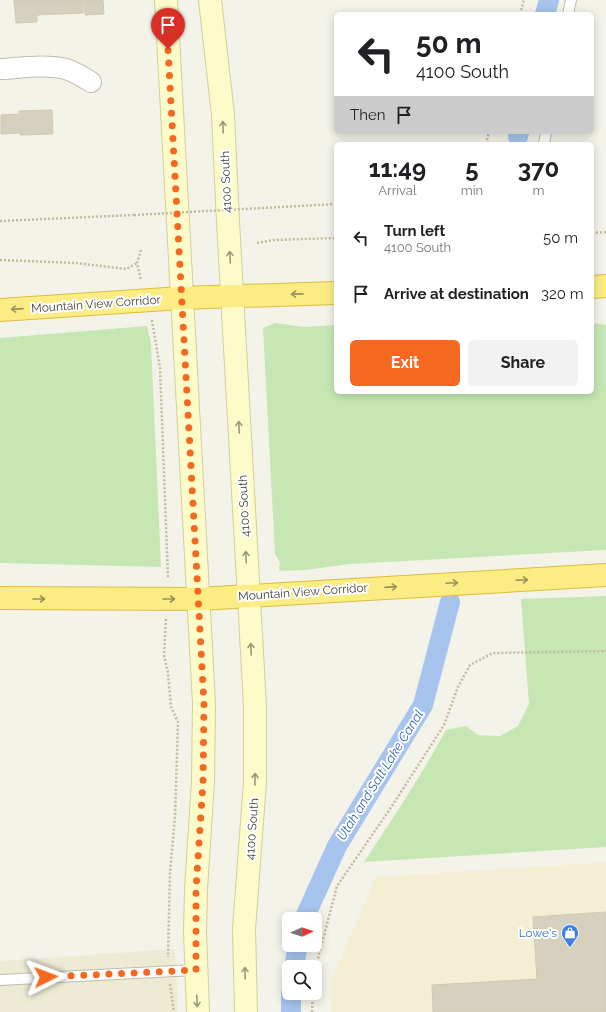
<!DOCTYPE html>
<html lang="en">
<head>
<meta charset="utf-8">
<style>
  body { margin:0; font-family:Raleway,sans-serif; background:#f2f2f2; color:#202124; height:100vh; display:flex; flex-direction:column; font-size:15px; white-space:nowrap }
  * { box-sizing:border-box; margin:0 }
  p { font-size:13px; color:#757577 }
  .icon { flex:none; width:22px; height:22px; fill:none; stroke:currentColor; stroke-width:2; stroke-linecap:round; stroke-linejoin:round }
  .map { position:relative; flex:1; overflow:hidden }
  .sheet { position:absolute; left:334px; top:142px; width:260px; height:252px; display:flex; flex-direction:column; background:#fff; border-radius:6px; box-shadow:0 2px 10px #0003 }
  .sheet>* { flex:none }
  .banner { position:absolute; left:334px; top:12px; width:260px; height:122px; border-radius:6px; box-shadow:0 2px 10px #0003; background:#fff; color:#202124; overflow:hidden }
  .needle { width:26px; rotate:87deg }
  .buttons { position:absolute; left:282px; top:912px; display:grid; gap:8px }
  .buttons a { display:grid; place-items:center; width:40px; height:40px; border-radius:6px; background:#fff; box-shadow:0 2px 10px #0003; font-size:20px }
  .pin { position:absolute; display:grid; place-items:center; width:34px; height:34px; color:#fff; margin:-41px -17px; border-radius:50% 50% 50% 0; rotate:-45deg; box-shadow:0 0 4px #0007 }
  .pin .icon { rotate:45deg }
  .me { position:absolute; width:44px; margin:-22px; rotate:87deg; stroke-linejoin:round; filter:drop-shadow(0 0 3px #0008) }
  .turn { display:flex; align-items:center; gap:14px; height:84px; padding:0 16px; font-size:18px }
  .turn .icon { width:52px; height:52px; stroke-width:2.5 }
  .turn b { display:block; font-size:28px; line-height:34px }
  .then { display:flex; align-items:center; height:38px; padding:0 16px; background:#0003; gap:8px; font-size:15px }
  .eta { display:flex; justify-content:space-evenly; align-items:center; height:68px; text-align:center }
  .eta b { font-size:24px; font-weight:700; line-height:28px }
  .primary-button { display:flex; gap:8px; margin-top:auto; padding:8px 16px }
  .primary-button a { flex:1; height:46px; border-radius:6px; background:#f5681f; color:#fff; font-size:16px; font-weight:700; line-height:46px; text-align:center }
  .primary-button a+a { background:#f2f2f2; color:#202124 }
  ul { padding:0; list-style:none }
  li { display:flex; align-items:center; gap:12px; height:56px; padding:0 16px }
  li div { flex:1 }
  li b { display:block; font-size:15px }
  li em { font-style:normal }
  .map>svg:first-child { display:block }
  .commercial { fill:#f5eed5 }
  .education { fill:#edebd4 }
  .green { fill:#c6e7b3 }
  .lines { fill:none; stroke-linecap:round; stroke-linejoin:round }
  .canal { stroke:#a7c4ef; stroke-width:20 }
  .building { fill:#d6d1bf; stroke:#d0cab2 }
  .service-casing { stroke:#c0bdac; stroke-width:12 }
  .minor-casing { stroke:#c0bdac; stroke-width:22 }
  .secondary-casing { stroke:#d3cf9a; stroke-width:24 }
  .trunk-casing { stroke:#dbbe3d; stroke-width:24 }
  .path { stroke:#c1bb9d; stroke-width:2.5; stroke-dasharray:2 2; stroke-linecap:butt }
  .service { stroke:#fff; stroke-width:10 }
  .minor { stroke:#fff; stroke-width:20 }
  .secondary { stroke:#fdfbca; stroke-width:22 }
  .trunk { stroke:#fcec84; stroke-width:22 }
  .path-bridge { stroke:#c1bb9d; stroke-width:2.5; stroke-dasharray:2 2; stroke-linecap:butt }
  .oneway { stroke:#99977a }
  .oneway2 { stroke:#99905a }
  .route { stroke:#f5681f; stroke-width:7; stroke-dasharray:0 12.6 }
  .labels { text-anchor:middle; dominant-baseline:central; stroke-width:4; stroke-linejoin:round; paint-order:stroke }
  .street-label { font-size:12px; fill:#484538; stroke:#fff }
  .shop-label { font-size:12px; fill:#366cbe; stroke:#fff; text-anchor:end }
  .water-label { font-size:13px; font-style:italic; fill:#3264b3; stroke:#fff }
</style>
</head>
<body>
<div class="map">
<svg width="606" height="1012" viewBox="0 0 606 1012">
  <rect width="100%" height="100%" fill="#f4f3e9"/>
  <polygon class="commercial" points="606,862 606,1012 331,1012 330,984 376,877"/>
  <polygon class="education" points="175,949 178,1012 0,1012 0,961"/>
  <g class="green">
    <polygon points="275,323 304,327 336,325 336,392 592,392 592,323 606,325 606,550 350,564 305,570 279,571 280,562 275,554 263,328"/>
    <polygon points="147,326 151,343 161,567 0,563 0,338"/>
    <path d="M 606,596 L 606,847 L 364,862 C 393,818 421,776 446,730 L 466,726 L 478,735 L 500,736 L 518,726 L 529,704 L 521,599 Z"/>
  </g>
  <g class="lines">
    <g class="canal">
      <polyline points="545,14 549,0"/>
      <polyline points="518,137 519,132"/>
      <polyline points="304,919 337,846 423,705 450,602"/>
      <polyline points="294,967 298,945"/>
      <polyline points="291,993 291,1012"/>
    </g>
  </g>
  <g class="building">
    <polygon points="14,0 83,0 83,13 37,15 37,22 16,23"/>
    <polygon points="84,0 103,0 104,14 85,15"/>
    <polygon points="52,110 53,134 20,135 20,133 1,134 1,115 19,114 19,111"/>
    <polygon points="606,912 606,1012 433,1012 432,985 537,979 533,917"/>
  </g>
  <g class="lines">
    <defs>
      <g id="service">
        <polyline points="568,14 571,0"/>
        <polyline points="544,144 546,132"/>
        <polyline points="0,980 195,970"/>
      </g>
      <path id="minor" d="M 0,69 C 21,68 45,64 66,69 C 75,72 83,77 91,82"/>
      <g id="secondary">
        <polyline points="166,0 204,704 203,782 196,889 195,932 198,1012"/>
        <polyline points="210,0 223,115 228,222 255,706 255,782 244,929 246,1012"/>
      </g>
      <g id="trunk">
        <polyline points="592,287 606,286"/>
        <polyline points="0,310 181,298 336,293"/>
        <polyline points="0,598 199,599 606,575"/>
      </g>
    </defs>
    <use href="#service" class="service-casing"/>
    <use href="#minor" class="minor-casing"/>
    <use href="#secondary" class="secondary-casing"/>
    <use href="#trunk" class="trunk-casing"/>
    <g class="path">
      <polyline points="520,14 524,0"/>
      <polyline points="486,144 489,132"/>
      <polyline points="262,208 336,204"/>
      <polyline points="0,221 134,215"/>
      <polyline points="592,233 606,232"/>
      <polyline points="257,243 273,240 336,238"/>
      <polyline points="141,250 137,263 141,280"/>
      <polyline points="0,260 76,263 126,269 137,263"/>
      <polyline points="152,320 160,368 168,578"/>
      <polyline points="166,619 164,655 168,673 171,707 178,722 175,816 170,872 168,957"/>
      <polyline points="315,970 337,886 392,806 444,725 458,687 470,665 493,653 606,651"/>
      <polyline points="170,984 174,1012"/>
      <polyline points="312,1012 313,993"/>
    </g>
    <use href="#service" class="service"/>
    <use href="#minor" class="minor"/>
    <use href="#secondary" class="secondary"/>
    <use href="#trunk" class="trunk"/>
    <polyline class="path-bridge" points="134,215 262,208"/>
  </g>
  <defs><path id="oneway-shaft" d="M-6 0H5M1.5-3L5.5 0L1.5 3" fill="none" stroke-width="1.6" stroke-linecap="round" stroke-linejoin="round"/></defs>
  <g class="oneway">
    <use href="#oneway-shaft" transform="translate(223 127) rotate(-92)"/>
    <use href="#oneway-shaft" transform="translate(230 257) rotate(-93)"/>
    <use href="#oneway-shaft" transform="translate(239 427) rotate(-93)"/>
    <use href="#oneway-shaft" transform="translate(246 557) rotate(-93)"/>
    <use href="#oneway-shaft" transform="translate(251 649) rotate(-93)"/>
    <use href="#oneway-shaft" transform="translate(255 779) rotate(-89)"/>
    <use href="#oneway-shaft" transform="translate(245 973) rotate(-92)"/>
    <use href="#oneway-shaft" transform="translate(197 1001) rotate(87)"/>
  </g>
  <g class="oneway2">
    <use href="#oneway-shaft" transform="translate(297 294) rotate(179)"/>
    <use href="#oneway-shaft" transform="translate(17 309) rotate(176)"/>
    <use href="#oneway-shaft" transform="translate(522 580) rotate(-3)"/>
    <use href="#oneway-shaft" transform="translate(452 583) rotate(-3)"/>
    <use href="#oneway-shaft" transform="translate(391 587) rotate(-4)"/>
    <use href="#oneway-shaft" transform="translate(39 599)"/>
    <use href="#oneway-shaft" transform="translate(169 599)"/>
  </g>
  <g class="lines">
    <polyline class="route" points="46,977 196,970 196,889 203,782 204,704 168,49"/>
  </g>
  <defs>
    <symbol id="shop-pin" viewBox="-11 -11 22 30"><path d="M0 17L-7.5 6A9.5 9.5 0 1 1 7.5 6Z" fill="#3f7fe0" stroke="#fff"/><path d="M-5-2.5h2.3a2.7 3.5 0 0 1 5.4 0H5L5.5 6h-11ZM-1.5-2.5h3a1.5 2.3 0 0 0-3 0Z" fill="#fff"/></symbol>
  </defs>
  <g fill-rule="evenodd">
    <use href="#shop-pin" x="560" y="923" width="20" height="27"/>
  </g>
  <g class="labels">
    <g class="street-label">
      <text transform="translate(226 182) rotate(-92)">4100 South</text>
      <text transform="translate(96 304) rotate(-4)">Mountain View Corridor</text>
      <text transform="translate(244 506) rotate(-93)">4100 South</text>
      <text transform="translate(303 592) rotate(-4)">Mountain View Corridor</text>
      <text transform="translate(252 829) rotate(-86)">4100 South</text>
    </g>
    <g class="shop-label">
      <text x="557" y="933">Lowe's</text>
    </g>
    <g class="water-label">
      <text transform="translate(380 775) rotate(-58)">Utah and Salt Lake Canal</text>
    </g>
  </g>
</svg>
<div class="buttons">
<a><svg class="needle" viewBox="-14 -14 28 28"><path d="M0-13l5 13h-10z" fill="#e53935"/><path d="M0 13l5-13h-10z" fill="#757577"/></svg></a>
<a><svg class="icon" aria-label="search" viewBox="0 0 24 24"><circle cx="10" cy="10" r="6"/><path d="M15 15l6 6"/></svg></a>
</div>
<div class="pin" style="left:168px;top:49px;background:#d93025"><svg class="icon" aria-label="arrive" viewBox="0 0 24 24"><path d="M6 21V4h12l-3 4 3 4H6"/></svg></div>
<svg class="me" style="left:46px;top:977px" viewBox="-20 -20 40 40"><path d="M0-17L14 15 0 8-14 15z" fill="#f5681f" stroke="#fff" stroke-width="4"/></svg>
<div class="banner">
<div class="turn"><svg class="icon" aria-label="left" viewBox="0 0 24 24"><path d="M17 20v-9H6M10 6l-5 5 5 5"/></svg><div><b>50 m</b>4100 South</div></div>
<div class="then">Then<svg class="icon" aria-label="arrive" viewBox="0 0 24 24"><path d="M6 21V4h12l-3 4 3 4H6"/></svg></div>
</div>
<section class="sheet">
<div class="eta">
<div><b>11:49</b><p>Arrival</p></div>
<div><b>5</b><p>min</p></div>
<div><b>370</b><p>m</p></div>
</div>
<ul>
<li><svg class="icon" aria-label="left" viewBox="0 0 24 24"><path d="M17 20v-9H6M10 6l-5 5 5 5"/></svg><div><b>Turn left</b><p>4100 South</p></div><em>50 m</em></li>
<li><svg class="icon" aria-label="arrive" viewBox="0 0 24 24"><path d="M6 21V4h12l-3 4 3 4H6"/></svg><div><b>Arrive at destination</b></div><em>320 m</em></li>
</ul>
<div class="primary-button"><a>Exit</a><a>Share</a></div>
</section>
</div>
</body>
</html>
